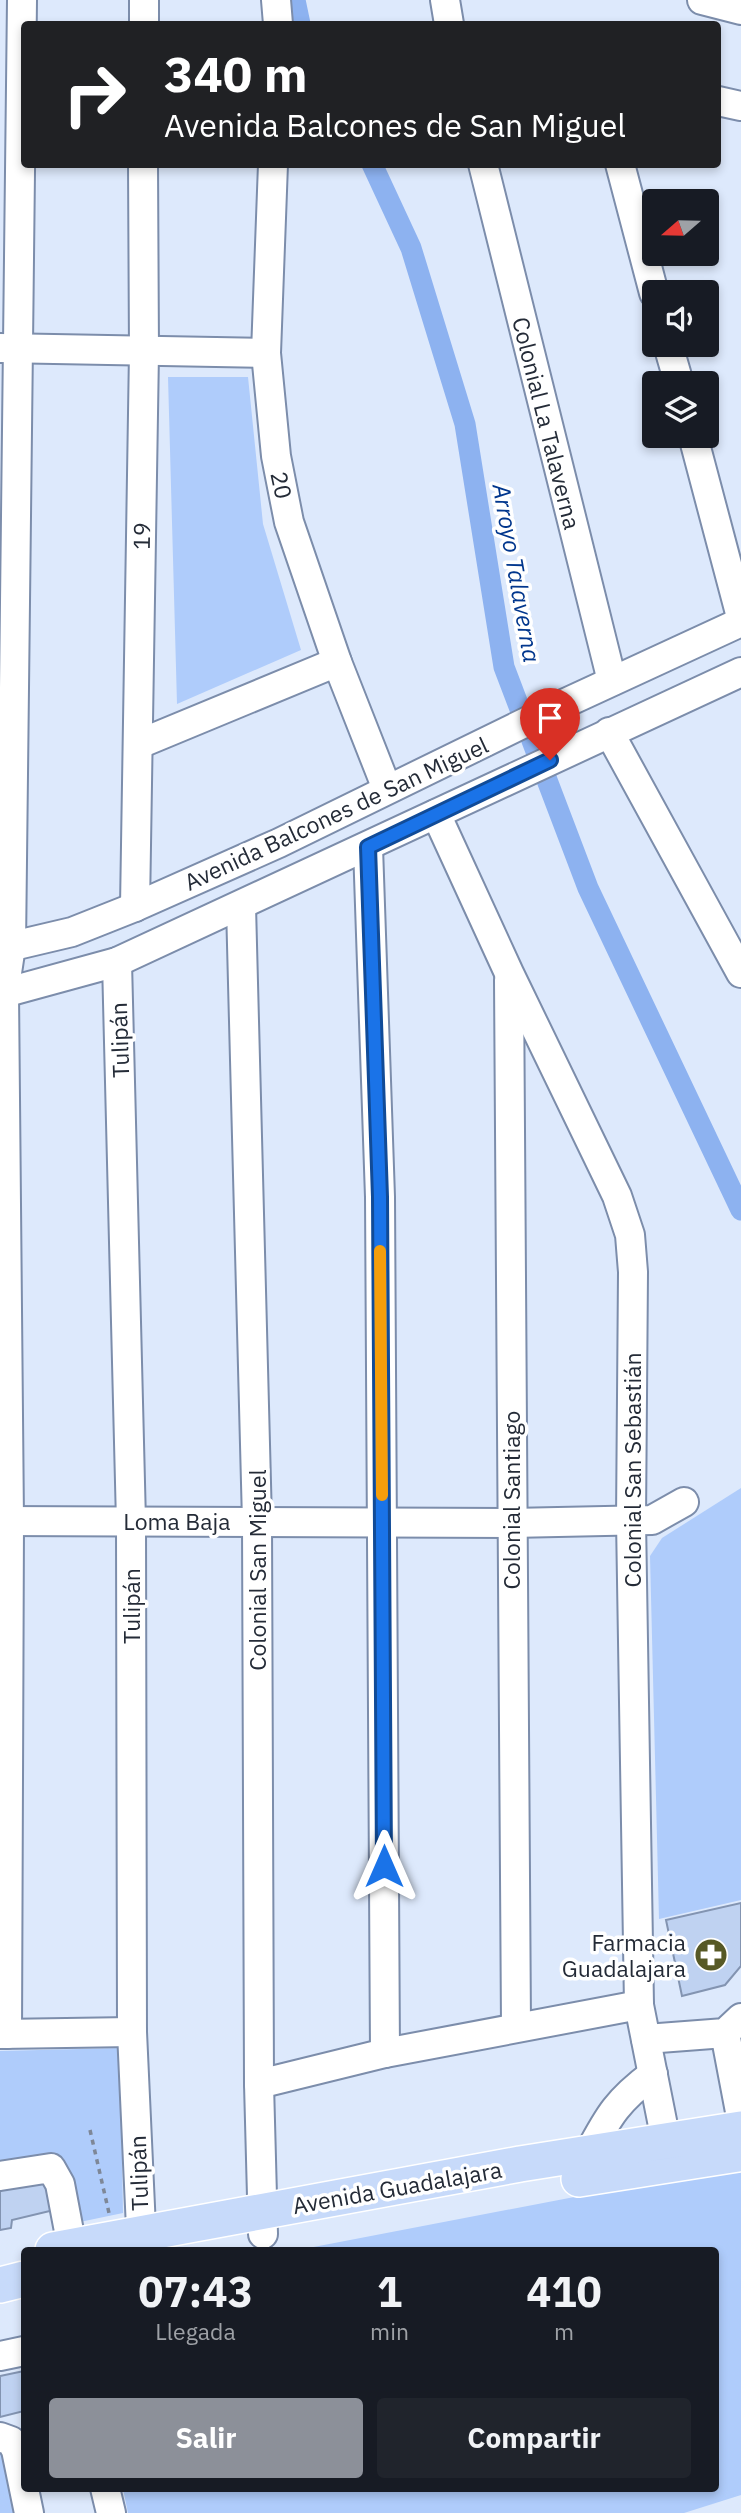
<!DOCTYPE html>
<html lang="es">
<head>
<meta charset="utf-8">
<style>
  body { margin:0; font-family:"IBM Plex Sans",sans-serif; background:#20242c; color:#f1f3f6; height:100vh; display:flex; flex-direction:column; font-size:26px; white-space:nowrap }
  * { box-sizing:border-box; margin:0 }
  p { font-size:23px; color:#9ea1a6 }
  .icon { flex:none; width:38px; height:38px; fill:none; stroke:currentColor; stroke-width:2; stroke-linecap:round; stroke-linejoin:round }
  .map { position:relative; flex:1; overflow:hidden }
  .side { position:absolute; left:21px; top:2247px; width:698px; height:245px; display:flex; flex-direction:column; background:#171b24; border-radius:7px; box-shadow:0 4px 10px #0003 }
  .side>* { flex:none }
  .hud { position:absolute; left:21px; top:21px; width:700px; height:147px; border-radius:7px; box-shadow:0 4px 10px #0003; background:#202124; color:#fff; overflow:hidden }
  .needle { width:46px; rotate:250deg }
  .fabs { position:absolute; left:642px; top:189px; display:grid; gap:14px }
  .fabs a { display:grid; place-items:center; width:77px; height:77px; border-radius:7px; background:#171b24; box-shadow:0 4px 10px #0003; font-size:35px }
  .pin { position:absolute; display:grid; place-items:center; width:60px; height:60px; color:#fff; margin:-72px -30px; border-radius:50% 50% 50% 0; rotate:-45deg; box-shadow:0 0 7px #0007 }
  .pin .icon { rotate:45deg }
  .me { position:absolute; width:77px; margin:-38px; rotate:0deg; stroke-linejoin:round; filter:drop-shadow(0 0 5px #0008) }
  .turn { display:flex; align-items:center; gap:24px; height:147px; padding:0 28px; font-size:32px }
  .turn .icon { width:91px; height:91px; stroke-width:2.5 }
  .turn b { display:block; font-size:49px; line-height:60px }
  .eta { display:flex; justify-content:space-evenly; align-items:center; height:119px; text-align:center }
  .eta b { font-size:42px; font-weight:700; line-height:49px }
  .button { display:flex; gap:14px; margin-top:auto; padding:14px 28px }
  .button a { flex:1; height:80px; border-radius:7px; background:#8c9099; color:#fff; font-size:28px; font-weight:700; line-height:80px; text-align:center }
  .button a+a { background:#20242c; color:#f1f3f6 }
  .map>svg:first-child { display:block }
  .green { fill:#afccfb }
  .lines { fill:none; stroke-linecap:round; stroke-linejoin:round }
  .canal { stroke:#8db2f0; stroke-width:21 }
  .building { fill:#bfd2f1; stroke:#8394b1; stroke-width:2 }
  .minor-casing { stroke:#7c8dab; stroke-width:32 }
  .major-casing { stroke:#fff; stroke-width:38 }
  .path { stroke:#7e8797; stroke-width:3.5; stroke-dasharray:5 5; stroke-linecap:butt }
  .minor { stroke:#fff; stroke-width:28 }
  .major { stroke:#c7dafa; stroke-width:35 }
  .route-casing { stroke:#114b97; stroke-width:18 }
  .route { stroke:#1a73e8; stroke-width:12 }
  .slow { stroke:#f59e0b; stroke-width:12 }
  .labels { text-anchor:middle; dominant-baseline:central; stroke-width:7; stroke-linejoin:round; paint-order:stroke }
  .street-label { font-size:23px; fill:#242b37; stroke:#fff }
  .poi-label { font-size:23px; fill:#242b37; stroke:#fff; text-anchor:end }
  .water-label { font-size:24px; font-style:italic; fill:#01368d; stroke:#fff }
</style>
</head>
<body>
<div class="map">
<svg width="741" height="2513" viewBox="0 0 741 2513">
  <rect width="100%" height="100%" fill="#dde9fc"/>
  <g class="green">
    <polygon points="168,377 248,377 263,524 301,650 177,704"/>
    <polygon points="741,1488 741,1900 659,1919 650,1556 662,1538"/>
    <polygon points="120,2048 123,2213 75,2223 62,2158 0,2169 0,2051"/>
    <polygon points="741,2165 741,2495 684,2513 128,2513 123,2489 716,2488 716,2250 298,2250"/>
    <polygon points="0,2450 3,2456 17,2513 0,2513"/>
  </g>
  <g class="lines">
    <g class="canal">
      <polyline points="295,0 300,24"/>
      <polyline points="372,164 411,248 465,424 504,667 588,888 741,1210"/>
    </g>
  </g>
  <g class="building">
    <polygon points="741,1903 741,1966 725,1985 682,1996 666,1920"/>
    <polygon points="47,2173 54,2210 12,2220 11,2228 0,2230 0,2182"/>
    <polygon points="24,2371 24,2411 0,2417 0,2376"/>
  </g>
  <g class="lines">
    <defs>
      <g id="minor">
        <polyline points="276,0 278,24"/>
        <polyline points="445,0 449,24"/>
        <polyline points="702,0 741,10"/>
        <polyline points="144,24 144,0"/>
        <polyline points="718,101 741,106"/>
        <polyline points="273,164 266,353 276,456 289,522 337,662 387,789"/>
        <polyline points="483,164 612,681"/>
        <polyline points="620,164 654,293"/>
        <polyline points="668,345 679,383"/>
        <polyline points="0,348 266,353"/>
        <polyline points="693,436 741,617"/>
        <polyline points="609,732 741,973"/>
        <polyline points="139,744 337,662"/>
        <polyline points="436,814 509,973 617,1196 630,1235 633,1272 631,1520 639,2005 670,2161"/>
        <polyline points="368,847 380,1197 385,2053"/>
        <polyline points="241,906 257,1521 259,2084 263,2234"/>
        <polyline points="135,907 144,352 143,164"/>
        <polyline points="0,949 72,932 135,907 279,843 559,706 741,622"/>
        <polyline points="117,962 131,1522 132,2032 142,2250"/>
        <polyline points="509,980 516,2026"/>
        <polyline points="0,994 117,962 741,672"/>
        <polyline points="0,1521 511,1523 652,1520 684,1502"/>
        <polyline points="725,2033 741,2117"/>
        <polyline points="0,2034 132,2032"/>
        <polyline points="7,2034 9,1521 4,993 11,946 22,0"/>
        <polyline points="646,2039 725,2033 741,2018"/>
        <polyline points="259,2084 385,2053 639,2005"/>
        <path d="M 589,2153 C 609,2115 618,2100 653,2074"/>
        <polyline points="0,2176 51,2168 60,2184 72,2247"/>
        <polyline points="0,2356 24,2351"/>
        <polyline points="0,2437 11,2441 16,2450 29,2513"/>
        <polyline points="105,2488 111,2513"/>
      </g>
      <g id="major">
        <polyline points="579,2179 738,2154"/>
        <polyline points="53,2250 520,2164 741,2129"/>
        <polyline points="0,2285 24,2279"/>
      </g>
    </defs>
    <use href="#minor" class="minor-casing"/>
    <use href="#major" class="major-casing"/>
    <polyline class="path" points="90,2130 109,2213"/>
    <use href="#minor" class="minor"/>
    <use href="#major" class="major"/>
  </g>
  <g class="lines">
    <defs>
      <polyline id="route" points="384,1866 380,1197 368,847 550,760"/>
    </defs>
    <use href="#route" class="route-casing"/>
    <use href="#route" class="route"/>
    <polyline class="slow" points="380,1251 382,1495"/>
  </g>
  <defs>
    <symbol id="pharmacy-disc" viewBox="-11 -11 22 22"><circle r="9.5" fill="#575926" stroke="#fff"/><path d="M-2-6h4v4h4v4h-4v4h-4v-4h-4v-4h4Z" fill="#fff"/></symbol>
  </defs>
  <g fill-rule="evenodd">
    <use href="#pharmacy-disc" x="692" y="1936" width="38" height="38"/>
  </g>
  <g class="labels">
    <g class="street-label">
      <text transform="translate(547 423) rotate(76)">Colonial La Talaverna</text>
      <text transform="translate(282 485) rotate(78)">20</text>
      <text transform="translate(141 536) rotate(-89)">19</text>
      <text transform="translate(336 813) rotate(-25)">Avenida Balcones de San Miguel</text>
      <text transform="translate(119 1040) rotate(-92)">Tulipán</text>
      <text transform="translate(632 1470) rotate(-90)">Colonial San Sebastián</text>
      <text transform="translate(511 1500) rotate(-90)">Colonial Santiago</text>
      <text x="177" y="1521">Loma Baja</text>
      <text transform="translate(257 1570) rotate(-90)">Colonial San Miguel</text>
      <text transform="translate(131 1606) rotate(-90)">Tulipán</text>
      <text transform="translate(138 2173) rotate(-92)">Tulipán</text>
      <text transform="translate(397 2187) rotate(-10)">Avenida Guadalajara</text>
    </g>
    <g class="poi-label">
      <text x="686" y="1942">Farmacia<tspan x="686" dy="26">Guadalajara</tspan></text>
    </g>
    <g class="water-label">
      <text transform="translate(517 573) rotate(80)">Arroyo Talaverna</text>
    </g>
  </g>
</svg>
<div class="fabs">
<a><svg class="needle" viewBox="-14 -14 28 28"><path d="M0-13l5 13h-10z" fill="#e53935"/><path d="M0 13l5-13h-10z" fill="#9ea1a6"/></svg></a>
<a><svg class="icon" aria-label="sound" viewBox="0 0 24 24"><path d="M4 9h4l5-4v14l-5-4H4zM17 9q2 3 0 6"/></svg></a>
<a><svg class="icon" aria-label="layers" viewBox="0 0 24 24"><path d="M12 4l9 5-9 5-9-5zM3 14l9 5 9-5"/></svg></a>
</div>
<div class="pin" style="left:550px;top:760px;background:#d93025"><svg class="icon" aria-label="arrive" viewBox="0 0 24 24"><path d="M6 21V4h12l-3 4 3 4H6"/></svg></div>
<svg class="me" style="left:384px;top:1866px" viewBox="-20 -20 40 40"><path d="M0-17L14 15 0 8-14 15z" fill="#1a73e8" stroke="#fff" stroke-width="4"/></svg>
<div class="hud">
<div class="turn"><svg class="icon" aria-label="right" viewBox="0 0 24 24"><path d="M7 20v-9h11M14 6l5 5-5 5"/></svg><div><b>340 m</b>Avenida Balcones de San Miguel</div></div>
</div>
<section class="side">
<div class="eta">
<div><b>07:43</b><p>Llegada</p></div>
<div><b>1</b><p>min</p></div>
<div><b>410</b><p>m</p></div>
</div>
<div class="button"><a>Salir</a><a>Compartir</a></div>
</section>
</div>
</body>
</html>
